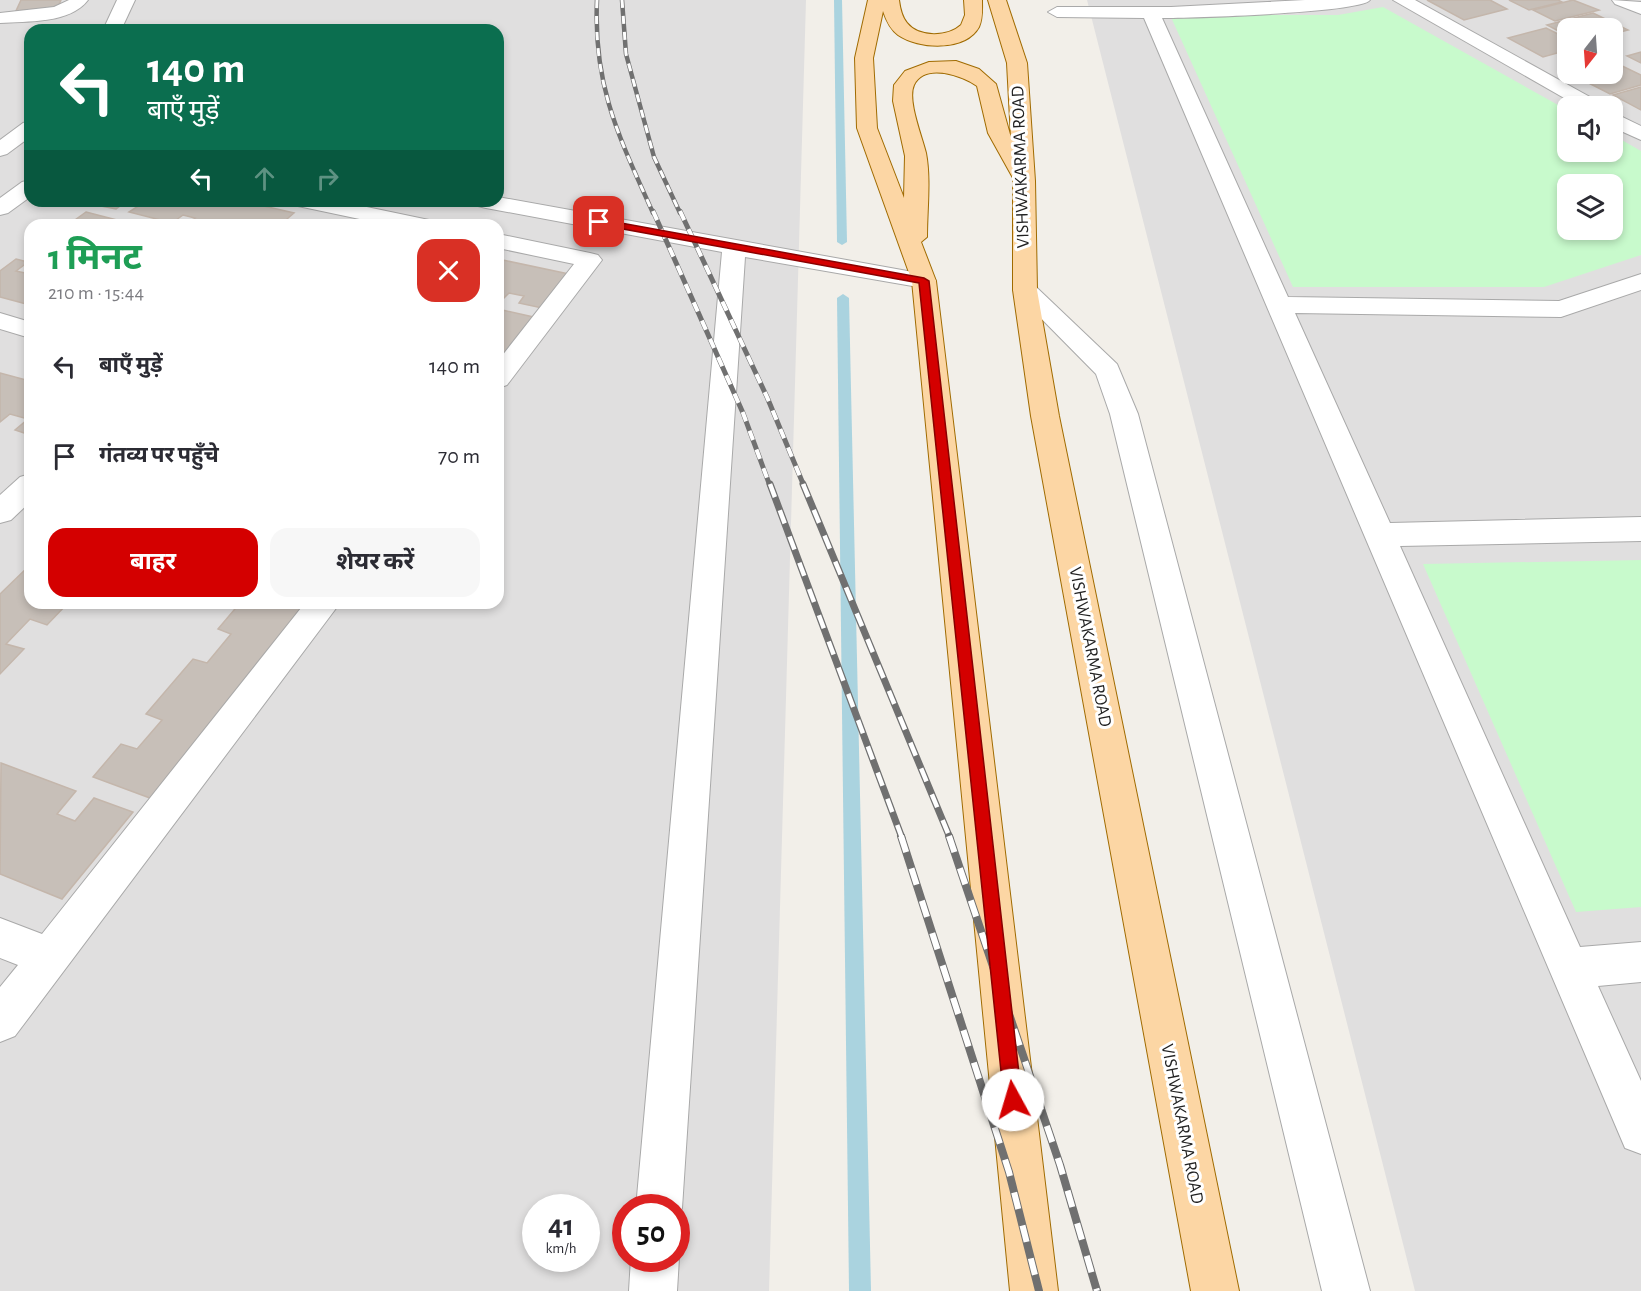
<!DOCTYPE html>
<html lang="hi">
<head>
<meta charset="utf-8">
<style>
  body { margin:0; font-family:"Alegreya Sans","Noto Sans Devanagari",sans-serif; background:#f7f7f7; color:#2b2b33; height:100vh; display:flex; flex-direction:column; font-size:22px; white-space:nowrap }
  * { box-sizing:border-box; margin:0 }
  p { font-size:20px; color:#7c7c81 }
  .icon { flex:none; width:33px; height:33px; fill:none; stroke:currentColor; stroke-width:2; stroke-linecap:round; stroke-linejoin:round }
  .map { position:relative; flex:1; overflow:hidden }
  .panel { position:absolute; left:24px; top:219px; width:480px; height:390px; display:flex; flex-direction:column; background:#fff; border-radius:18px; box-shadow:0 3px 9px #0003 }
  .panel>* { flex:none }
  .guide { position:absolute; left:24px; top:24px; width:480px; height:183px; border-radius:18px; box-shadow:0 3px 9px #0003; background:#0b6e4f; color:#fff; overflow:hidden }
  .needle { width:39px; rotate:197deg }
  .controls { position:absolute; left:1557px; top:18px; display:grid; gap:12px }
  .controls a { display:grid; place-items:center; width:66px; height:66px; border-radius:12px; background:#fff; box-shadow:0 3px 9px #0003; font-size:30px }
  .speed { position:absolute; left:522px; top:1194px; display:flex; gap:12px; font-size:30px; font-weight:700; text-align:center }
  .speed>* { display:grid; place-content:center; width:78px; height:78px; border-radius:50%; background:#fff; box-shadow:0 3px 9px #0003; line-height:1 }
  .speed small { font-size:15px; font-weight:400 }
  .speed .limit { border:9px solid #d22; background:#fff; color:#111 }
  .pin { position:absolute; display:grid; place-items:center; width:51px; height:51px; color:#fff; margin:-26px; border-radius:12px; box-shadow:0 3px 9px #0006 }
  .me { position:absolute; width:66px; margin:-33px; rotate:354deg; stroke-linejoin:round; filter:drop-shadow(0 0 4px #0008) }
  .turn { display:flex; align-items:center; gap:21px; height:126px; padding:0 24px; font-size:27px }
  .turn .icon { width:78px; height:78px; stroke-width:2.5 }
  .turn b { display:block; font-size:42px; line-height:51px }
  .lanes { display:flex; align-items:center; height:57px; padding:0 24px; background:#0003; justify-content:center; gap:30px; direction:ltr }
  .lanes .off { opacity:.35 }
  .round { display:grid; place-items:center; flex:none; width:63px; height:63px; border-radius:18px; background:#f7f7f7 }
  .summary { display:flex; align-items:center; justify-content:space-between; height:102px; padding:0 24px }
  h1 { font-size:36px; font-weight:700; line-height:45px; color:#1e9e55 }
  .primary-button { display:flex; gap:12px; margin-top:auto; padding:12px 24px }
  .primary-button a { flex:1; height:69px; border-radius:18px; background:#d40000; color:#fff; font-size:24px; font-weight:700; line-height:69px; text-align:center }
  .primary-button a+a { background:#f7f7f7; color:#2b2b33 }
  ul { padding:0; list-style:none }
  li { display:flex; align-items:center; gap:18px; height:90px; padding:0 24px }
  li div { flex:1 }
  li b { display:block; font-size:22px }
  li em { font-style:normal }
  .map>svg:first-child { display:block }
  .residential { fill:#e0dfdf; fill-rule:evenodd }
  .park { fill:#c8facc; fill-rule:evenodd }
  .lines { fill:none; stroke-linecap:round; stroke-linejoin:round }
  .stream { fill:#aad3df; fill-rule:evenodd }
  .building { fill:#c7bfb8; stroke:#c4b6ab; stroke-width:1.5 }
  .minor-casing { stroke:#a9a9a9; stroke-width:2 }
  .major-casing { stroke:#a06b00; stroke-width:2 }
  .minor { fill:#fff; fill-rule:evenodd }
  .major { fill:#fcd6a4; fill-rule:evenodd }
  .rail-far3-casing { stroke:#707070; stroke-width:4.5 }
  .rail-far2-casing { stroke:#707070; stroke-width:5 }
  .rail-far1-casing { stroke:#707070; stroke-width:7 }
  .rail-casing { stroke:#707070; stroke-width:8 }
  .rail-far3 { stroke:#fff; stroke-width:3; stroke-dasharray:8; stroke-linecap:butt }
  .rail-far2 { stroke:#fff; stroke-width:4; stroke-dasharray:10; stroke-linecap:butt }
  .rail-far1 { stroke:#fff; stroke-width:4.5; stroke-dasharray:14; stroke-linecap:butt }
  .rail { stroke:#fff; stroke-width:6; stroke-dasharray:17; stroke-linecap:butt }
  .route { fill:#d40000; stroke:#8a0000; stroke-width:1.5 }
  .labels { text-anchor:middle; dominant-baseline:central; stroke-width:6; stroke-linejoin:round; paint-order:stroke }
  .street-label { font-size:18px; fill:#222; stroke:#fff }
</style>
</head>
<body>
<div class="map">
<svg width="1641" height="1291" viewBox="0 0 1641 1291">
  <rect width="100%" height="100%" fill="#f2efe9"/>
  <g class="residential">
    <path d="M 0,0 L 806,0 L 769,1291 L 0,1291 ZM 30,30 L 498,30 L 498,201 L 30,201 ZM 30,225 L 498,225 L 498,603 L 30,603 ZM 536,1208 L 586,1208 L 586,1258 L 536,1258 ZM 626,1208 L 676,1208 L 676,1258 L 626,1258 Z"/>
    <path d="M 1087,0 L 1641,0 L 1641,1291 L 1415,1291 ZM 1568,28 L 1612,28 L 1612,74 L 1568,74 ZM 1568,106 L 1612,106 L 1612,152 L 1568,152 ZM 1568,184 L 1612,184 L 1612,230 L 1568,230 Z"/>
  </g>
  <g class="park">
    <path d="M 1383,7 L 1567,110 L 1568,152 L 1612,152 L 1613,135 L 1641,151 L 1641,255 L 1544,287 L 1293,287 L 1170,15 L 1338,15 ZM 1568,184 L 1612,184 L 1612,230 L 1568,230 Z"/>
    <polygon points="1641,560 1641,907 1576,912 1423,564"/>
  </g>
  <g class="lines">
    <g class="stream">
      <polygon points="834,0 842,0 847,242 842,245 837,242"/>
      <polygon points="843,294 849,298 871,1291 849,1291 837,298"/>
    </g>
  </g>
  <g class="building">
    <polygon points="21,0 61,0 58,7 16,11"/>
    <polygon points="1427,0 1490,0 1507,9 1464,20"/>
    <polygon points="1509,0 1558,0 1562,2 1529,10"/>
    <polygon points="1573,0 1599,10 1555,21 1533,10"/>
    <polygon points="1593,13 1628,30 1612,34 1612,28 1568,28 1568,36 1547,25"/>
    <polygon points="1546,28 1568,39 1568,50 1543,57 1508,38"/>
    <polygon points="1641,52 1641,63 1627,56"/>
    <polygon points="1616,63 1641,75 1641,85 1610,94 1573,75 1612,74 1612,64"/>
    <polygon points="1641,87 1641,110 1613,95"/>
    <polygon points="101,201 242,201 294,213 280,225 185,225 195,218 183,215 172,223 129,212 140,205 127,201 116,209 96,205"/>
    <polygon points="86,212 121,221 115,225 68,225"/>
    <polygon points="16,259 28,262 16,271 30,274 30,305 0,297 0,271"/>
    <polygon points="498,259 569,274 542,308 519,303 524,296 509,293 503,299 498,298"/>
    <polygon points="498,309 538,318 498,366"/>
    <polygon points="0,373 30,381 30,435 15,430 28,419 10,414 0,422"/>
    <polygon points="30,565 30,603 68,603 47,625 30,619 6,644 24,649 0,674 0,594"/>
    <polygon points="240,603 305,603 150,798 93,777 121,744 137,749 162,720 146,714 193,659 207,663 231,634 218,629"/>
    <polygon points="1,763 76,791 57,814 75,821 94,798 133,812 62,899 0,874"/>
  </g>
  <g class="lines">
    <defs>
      <g id="minor">
        <path d="M 69,0 L 88,0 C 70,24 27,21 0,23 L 0,13 L 54,7 Z"/>
        <polygon points="117,0 135,0 121,30 103,30"/>
        <path d="M 1305,0 L 1370,0 C 1361,13 1188,18 1162,18 L 1288,297 L 1559,301 L 1641,274 L 1641,290 L 1561,317 L 1295,313 L 1390,523 L 1641,517 L 1641,541 L 1400,546 L 1580,947 L 1641,942 L 1641,982 L 1598,986 L 1641,1081 L 1641,1154 L 1625,1148 L 1144,18 L 1057,17 L 1048,12 L 1057,7 L 1171,7 Z"/>
        <polygon points="1393,0 1415,0 1599,102 1602,106 1578,106"/>
        <polygon points="1612,0 1641,2 1641,14 1615,4"/>
        <polygon points="1612,112 1641,126 1641,140 1612,127"/>
        <polygon points="30,121 30,137 7,154 0,156 0,140 23,123"/>
        <polygon points="30,180 30,197 8,213 0,215 0,198 22,182"/>
        <polygon points="498,197 924,274 933,276 936,281 933,286 924,288 745,257 682,1208 676,1222 676,1208 636,1208 722,252 486,208 478,206 475,201 498,201"/>
        <polygon points="295,201 338,201 429,220 432,225 388,225 298,206"/>
        <polygon points="498,234 590,253 598,255 602,260 507,385 498,388 498,361 574,264 498,248"/>
        <polygon points="1025,282 1034,285 1117,364 1138,414 1370,1291 1322,1291 1110,414 1096,374 1013,290 1016,285"/>
        <polygon points="0,313 30,322 30,338 0,329"/>
        <polygon points="30,474 30,502 11,520 0,523 0,495 20,477"/>
        <polygon points="305,603 340,603 15,1036 0,1042 0,987 18,965 0,958 0,918 42,934"/>
        <polygon points="676,1252 679,1258 677,1291 629,1291 631,1258 676,1258"/>
      </g>
      <path id="major" d="M 868,0 L 899,0 C 900,8 902,17 907,23 C 919,38 948,37 961,25 L 965,15 L 964,0 L 982,0 C 982,10 983,18 979,27 C 965,52 918,49 898,35 C 890,29 886,20 883,11 L 873,58 L 877,128 L 904,198 L 905,156 L 893,101 L 894,85 L 905,71 L 929,62 L 956,61 L 979,69 L 996,84 L 1011,138 L 1007,63 L 988,0 L 1006,0 L 1027,63 L 1035,181 L 1037,290 L 1059,416 L 1239,1291 L 1191,1291 L 1031,416 L 1013,290 L 1013,178 L 988,133 L 977,86 C 963,76 925,62 914,85 C 907,100 922,136 926,153 C 931,179 927,210 927,237 L 921,242 L 936,281 L 1058,1291 L 1010,1291 L 912,281 L 857,128 L 855,58 Z"/>
    </defs>
    <use href="#minor" class="minor-casing"/>
    <use href="#major" class="major-casing"/>
    <use href="#minor" class="minor"/>
    <use href="#major" class="major"/>
    <defs>
      <g id="rail-far3">
        <path d="M 597,0 C 593,86 619,137 653,213"/>
        <polyline points="622,0 626,54 654,157 680,213"/>
      </g>
      <g id="rail-far2">
        <polyline points="653,211 743,413 770,486"/>
        <polyline points="680,211 767,397 804,486"/>
      </g>
      <g id="rail-far1">
        <polyline points="770,484 902,838"/>
        <polyline points="803,484 950,838"/>
      </g>
      <g id="rail">
        <polyline points="901,836 1009,1172 1039,1291"/>
        <polyline points="949,836 1060,1165 1097,1291"/>
      </g>
    </defs>
    <use href="#rail-far3" class="rail-far3-casing"/>
    <use href="#rail-far2" class="rail-far2-casing"/>
    <use href="#rail-far1" class="rail-far1-casing"/>
    <use href="#rail" class="rail-casing"/>
    <use href="#rail-far3" class="rail-far3"/>
    <use href="#rail-far2" class="rail-far2"/>
    <use href="#rail-far1" class="rail-far1"/>
    <use href="#rail" class="rail"/>
  </g>
  <polygon class="route" points="599,219 924,278 929,281 1022,1100 1020,1107 1013,1109 1007,1107 1004,1100 919,283 596,224 596,220"/>
  <g class="labels">
    <g class="street-label">
      <text transform="translate(1021 167) rotate(-92)">VISHWAKARMA ROAD</text>
      <text transform="translate(1090 647) rotate(79)">VISHWAKARMA ROAD</text>
      <text transform="translate(1182 1124) rotate(79)">VISHWAKARMA ROAD</text>
    </g>
  </g>
</svg>
<div class="controls">
<a><svg class="needle" viewBox="-14 -14 28 28"><path d="M0-13l5 13h-10z" fill="#e53935"/><path d="M0 13l5-13h-10z" fill="#7c7c81"/></svg></a>
<a><svg class="icon" aria-label="sound" viewBox="0 0 24 24"><path d="M4 9h4l5-4v14l-5-4H4zM17 9q2 3 0 6"/></svg></a>
<a><svg class="icon" aria-label="layers" viewBox="0 0 24 24"><path d="M12 4l9 5-9 5-9-5zM3 14l9 5 9-5"/></svg></a>
</div>
<div class="speed"><div>41<small>km/h</small></div><div class="limit">50</div></div>
<div class="pin" style="left:599px;top:222px;background:#d93025"><svg class="icon" aria-label="arrive" viewBox="0 0 24 24"><path d="M6 21V4h12l-3 4 3 4H6"/></svg></div>
<svg class="me" style="left:1013px;top:1100px" viewBox="-20 -20 40 40"><circle r="19" fill="#fff"/><path d="M0-13L10 11 0 6-10 11z" fill="#d40000"/></svg>
<div class="guide">
<div class="turn"><svg class="icon" aria-label="left" viewBox="0 0 24 24"><path d="M17 20v-9H6M10 6l-5 5 5 5"/></svg><div><b>140 m</b>बाएँ मुड़ें</div></div>
<div class="lanes"><svg class="icon" aria-label="left" viewBox="0 0 24 24"><path d="M17 20v-9H6M10 6l-5 5 5 5"/></svg><svg class="icon off" aria-label="ahead" viewBox="0 0 24 24"><path d="M12 20V5M6 11l6-6 6 6"/></svg><svg class="icon off" aria-label="right" viewBox="0 0 24 24"><path d="M7 20v-9h11M14 6l5 5-5 5"/></svg></div>
</div>
<section class="panel">
<div class="summary"><div><h1>1 मिनट</h1><p>210 m · 15:44</p></div><a class="round" style="background:#d93025;color:#fff"><svg class="icon" aria-label="close" viewBox="0 0 24 24"><path d="M6 6l12 12M18 6L6 18"/></svg></a></div>
<ul>
<li><svg class="icon" aria-label="left" viewBox="0 0 24 24"><path d="M17 20v-9H6M10 6l-5 5 5 5"/></svg><div><b>बाएँ मुड़ें</b></div><em>140 m</em></li>
<li><svg class="icon" aria-label="arrive" viewBox="0 0 24 24"><path d="M6 21V4h12l-3 4 3 4H6"/></svg><div><b>गंतव्य पर पहुँचे</b></div><em>70 m</em></li>
</ul>
<div class="primary-button"><a>बाहर</a><a>शेयर करें</a></div>
</section>
</div>
</body>
</html>
